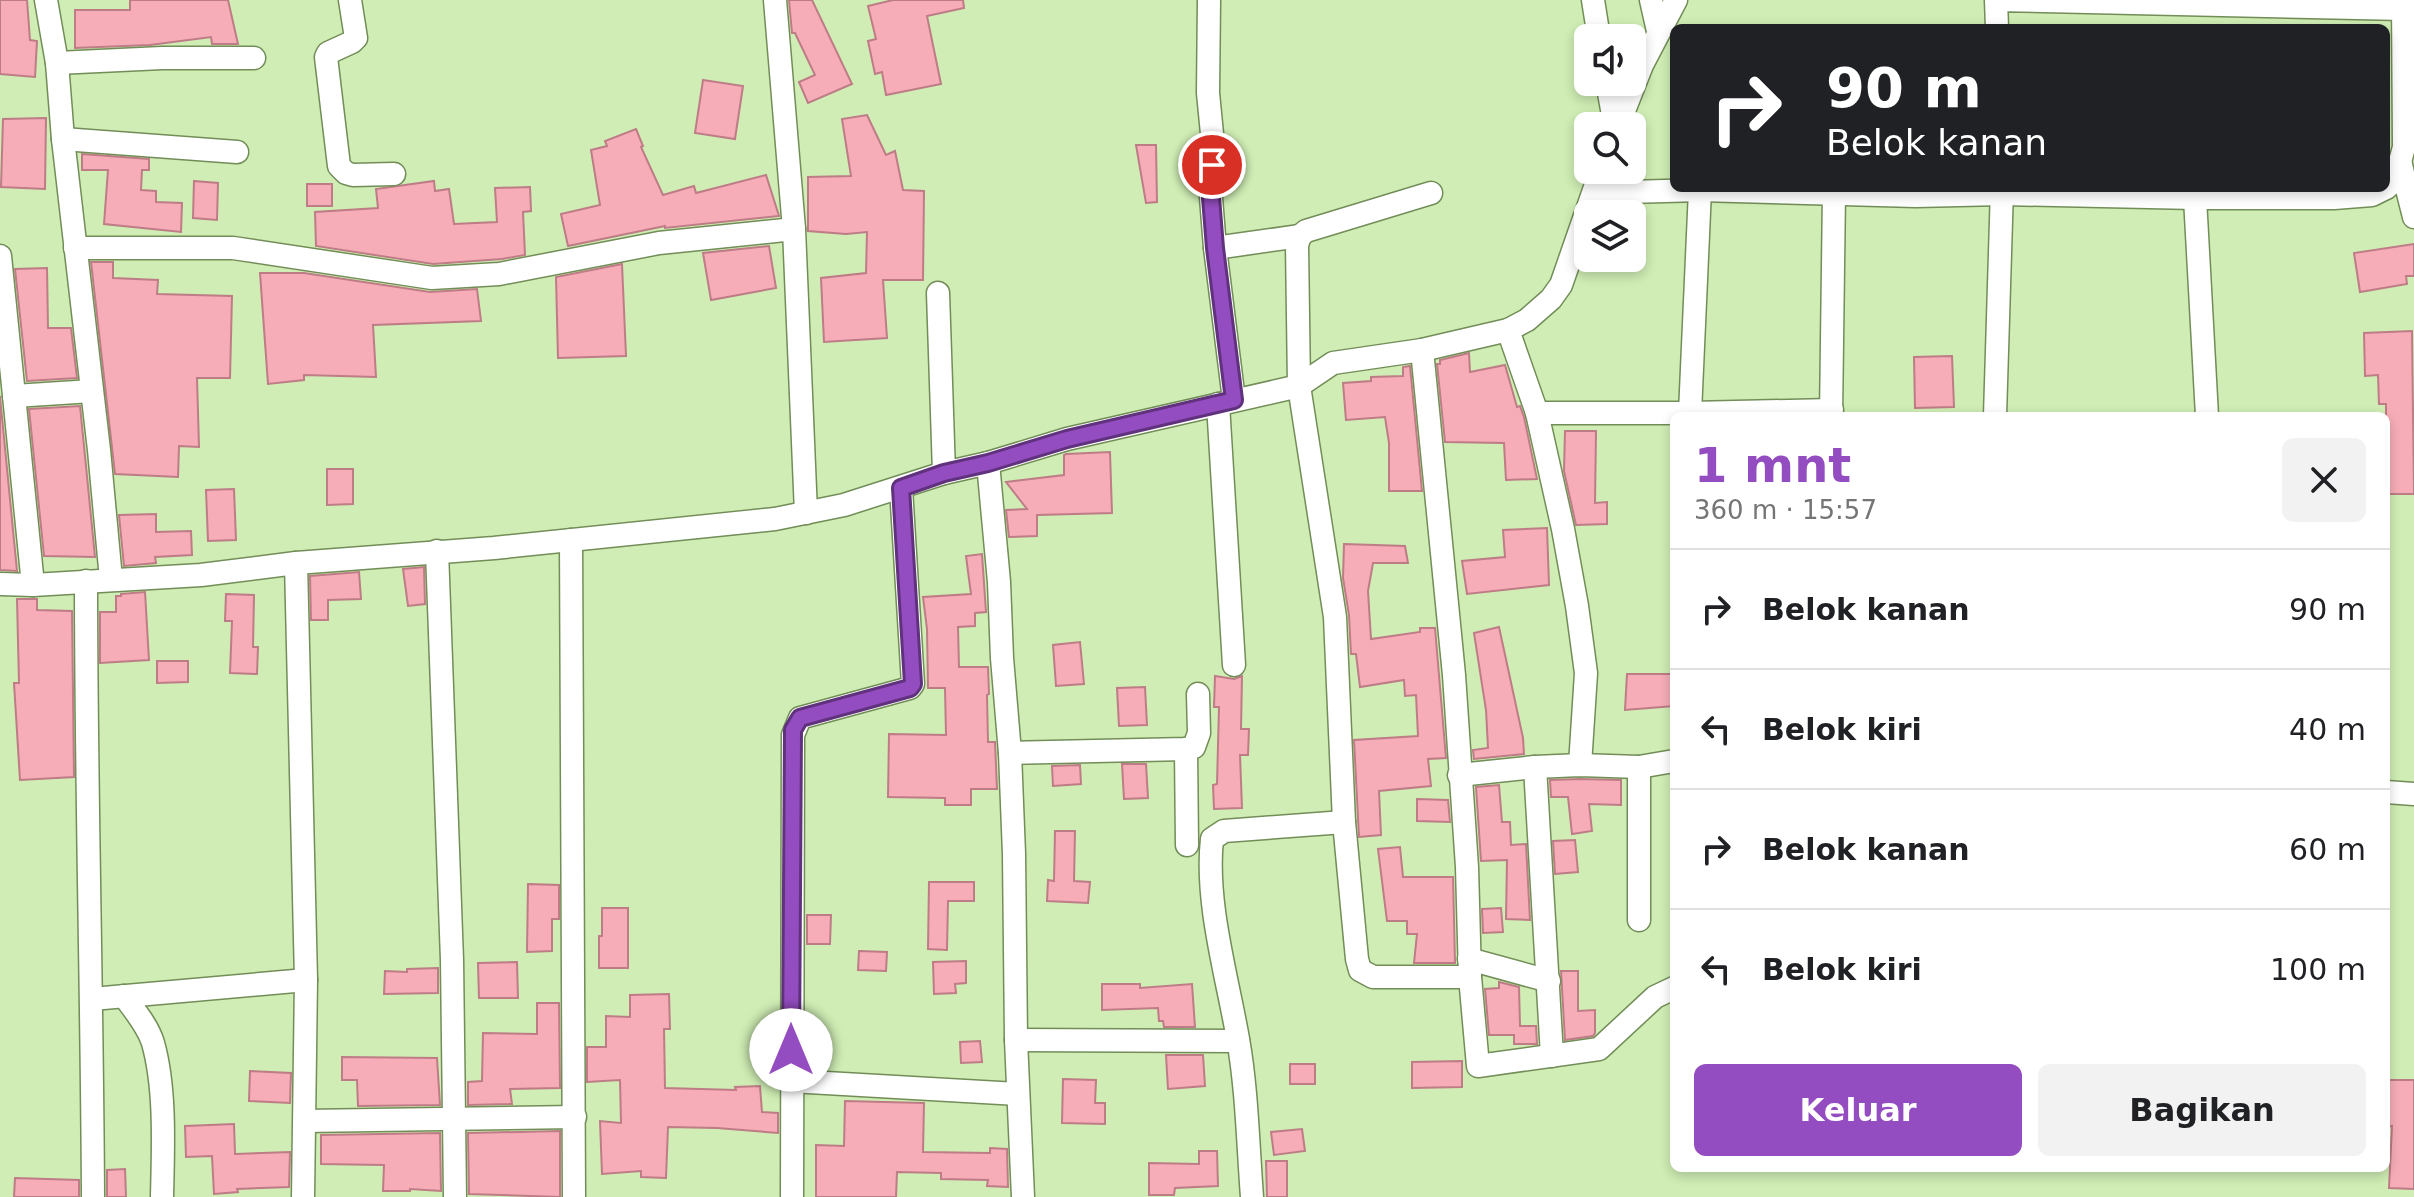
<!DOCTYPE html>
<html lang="id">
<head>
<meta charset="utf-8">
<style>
  body { margin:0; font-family:"DejaVu Sans",sans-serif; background:#f2f2f2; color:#202124; height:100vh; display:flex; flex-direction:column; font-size:30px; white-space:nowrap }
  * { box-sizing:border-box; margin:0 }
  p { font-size:26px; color:#757577 }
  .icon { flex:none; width:44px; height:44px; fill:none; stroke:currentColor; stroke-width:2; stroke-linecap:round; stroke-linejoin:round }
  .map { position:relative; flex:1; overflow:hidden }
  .drawer { position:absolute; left:1670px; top:412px; width:720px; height:760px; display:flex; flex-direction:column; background:#fff; border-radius:12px; box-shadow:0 4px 12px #0003 }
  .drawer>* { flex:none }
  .banner { position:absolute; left:1670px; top:24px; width:720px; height:168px; border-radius:12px; box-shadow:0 4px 12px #0003; background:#202124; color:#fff; overflow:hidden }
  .fabs { position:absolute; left:1574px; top:24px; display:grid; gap:16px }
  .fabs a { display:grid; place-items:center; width:72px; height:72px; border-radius:12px; background:#fff; box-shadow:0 4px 12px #0003; font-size:40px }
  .pin { position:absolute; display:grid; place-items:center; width:68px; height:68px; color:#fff; margin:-34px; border:4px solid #fff; border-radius:50%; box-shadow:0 2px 8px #0007 }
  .me { position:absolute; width:88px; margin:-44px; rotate:0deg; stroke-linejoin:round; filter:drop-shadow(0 0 6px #0008) }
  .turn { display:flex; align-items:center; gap:28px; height:168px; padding:0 24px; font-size:36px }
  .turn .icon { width:104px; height:104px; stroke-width:2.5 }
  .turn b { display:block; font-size:56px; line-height:68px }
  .round { display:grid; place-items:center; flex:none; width:84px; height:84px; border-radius:12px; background:#f2f2f2 }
  .head { display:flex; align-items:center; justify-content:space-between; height:136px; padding:0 24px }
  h1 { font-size:48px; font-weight:600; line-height:60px; color:#944dc0 }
  .button { display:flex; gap:16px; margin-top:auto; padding:16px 24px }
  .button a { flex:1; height:92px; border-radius:12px; background:#944dc0; color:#fff; font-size:32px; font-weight:600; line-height:92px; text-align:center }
  .button a+a { background:#f2f2f2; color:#202124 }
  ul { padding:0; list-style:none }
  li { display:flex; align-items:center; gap:24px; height:120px; padding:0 24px; border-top:2px solid #e0e0e0 }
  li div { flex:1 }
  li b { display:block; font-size:30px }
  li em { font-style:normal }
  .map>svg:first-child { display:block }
  .building { fill:#f6adb7; stroke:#be7c86; stroke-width:2 }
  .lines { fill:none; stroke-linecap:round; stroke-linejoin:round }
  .minor-casing { stroke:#728d58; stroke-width:25 }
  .minor { stroke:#fff; stroke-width:22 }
  .route-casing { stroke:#60327d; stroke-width:20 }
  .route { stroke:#944dc0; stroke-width:14 }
</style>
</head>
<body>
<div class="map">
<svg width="2414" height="1197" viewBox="0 0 2414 1197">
  <rect width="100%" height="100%" fill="#cfedb4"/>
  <g class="building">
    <polygon points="0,0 27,0 30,40 37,41 35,77 0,74"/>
    <polygon points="130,0 228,0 238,44 212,44 211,37 150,45 75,48 75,10 130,10"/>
    <polygon points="789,0 812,0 852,84 808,103 799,82 815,75 795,33 792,33"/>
    <polygon points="893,0 963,0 964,8 927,16 941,84 886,95 882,72 875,74 868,41 876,39 868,6"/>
    <polygon points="703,80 743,86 735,139 695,133"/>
    <polygon points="867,115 886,155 895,151 903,190 924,191 923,280 883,280 887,338 824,342 821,278 866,273 867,232 846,234 808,231 808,177 851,176 842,119"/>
    <polygon points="46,118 45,189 1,187 3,119"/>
    <polygon points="636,129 643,146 641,147 663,195 694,186 696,193 766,175 779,216 665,228 665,226 568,246 561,214 600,205 591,150 607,146 605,141"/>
    <polygon points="1136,145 1156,145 1157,202 1146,203"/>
    <polygon points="82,154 149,159 149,170 142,170 141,190 156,191 156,202 182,203 181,232 104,224 108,170 82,170"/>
    <polygon points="194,181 218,183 217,220 193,218"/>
    <polygon points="434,181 435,191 449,189 454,224 497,222 495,188 530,187 531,211 523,212 525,255 502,259 433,264 316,246 315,212 378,208 376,189"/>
    <rect x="307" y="184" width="25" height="22"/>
    <polygon points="2414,244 2414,276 2406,276 2407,284 2360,292 2354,253"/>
    <polygon points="769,246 776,288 711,300 703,253"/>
    <polygon points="91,262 113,262 113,278 158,280 157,294 232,296 230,378 197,378 199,447 179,446 178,477 115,474"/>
    <polygon points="622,264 626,356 558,358 556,277"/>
    <polygon points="47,268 48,328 71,328 77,378 27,381 15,269"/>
    <polygon points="260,273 304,273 430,292 477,289 481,321 373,325 376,377 304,375 304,380 268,384"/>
    <polygon points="2412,331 2414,494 2386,494 2386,404 2379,404 2378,375 2365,376 2364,333"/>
    <polygon points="1469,353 1470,372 1505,365 1517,407 1520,406 1524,417 1537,479 1506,480 1504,443 1445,442 1437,364 1440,364 1440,360"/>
    <polygon points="1952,356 1954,407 1915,408 1914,357"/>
    <polygon points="1410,366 1422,491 1389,491 1389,443 1385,417 1346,420 1343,383 1371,381 1371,377 1403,376 1403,367"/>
    <polygon points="0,396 0,397 17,571 0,570"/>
    <polygon points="80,406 95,557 44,556 29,409"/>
    <polygon points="1565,431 1596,431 1595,503 1607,502 1607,524 1576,525 1564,471"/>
    <polygon points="1110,452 1112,513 1037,515 1037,536 1009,537 1006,510 1027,509 1006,482 1064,475 1064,455 1066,454"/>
    <polygon points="327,469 353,469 353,504 327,505"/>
    <polygon points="234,489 236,540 208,541 206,490"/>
    <polygon points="156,514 156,532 191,531 192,555 155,557 156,563 124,566 119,515"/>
    <polygon points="1547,528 1549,585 1467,594 1462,561 1505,557 1503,530"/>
    <polygon points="1344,544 1405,546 1408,563 1373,563 1368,591 1371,639 1420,632 1420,628 1435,628 1446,758 1428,759 1431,786 1379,791 1381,835 1359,837 1354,740 1418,736 1416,695 1405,696 1404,680 1360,687 1356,654 1351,654 1349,615 1343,578"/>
    <polygon points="982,554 986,612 975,613 975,626 958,627 959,667 988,667 989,694 987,695 988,742 995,742 997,789 971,789 971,805 945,805 945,798 888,797 889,734 946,735 945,688 928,688 927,629 923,597 971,594 966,556"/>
    <polygon points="424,567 425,604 408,606 403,569"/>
    <polygon points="359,572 361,599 328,600 328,620 311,620 310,576"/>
    <polygon points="145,592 149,660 100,663 100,612 116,612 116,596 121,596 121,594"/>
    <polygon points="226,594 254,595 253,647 258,647 257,674 230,673 232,621 225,621"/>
    <polygon points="17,599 37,599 37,610 72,611 74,777 20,780 14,683 19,683"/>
    <polygon points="1499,627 1523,738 1524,754 1474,759 1473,750 1488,748 1486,710 1474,633"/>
    <polygon points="1080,642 1084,684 1056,686 1053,645"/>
    <polygon points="157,661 188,661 188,682 157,683"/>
    <polygon points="1627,674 1674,674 1674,706 1625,710"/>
    <polygon points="1215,676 1234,679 1242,676 1241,729 1249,729 1248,755 1240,755 1242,808 1214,809 1213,785 1217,784 1219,707 1214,707"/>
    <polygon points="1145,687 1147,725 1119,726 1117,688"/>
    <polygon points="1122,764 1146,764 1148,798 1124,799"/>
    <polygon points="1080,765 1081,784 1053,786 1052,766"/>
    <polygon points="1580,779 1621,780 1621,805 1589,804 1592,831 1572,834 1568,797 1551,797 1550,780"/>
    <polygon points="1499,785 1502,822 1510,822 1511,845 1526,844 1530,920 1506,919 1507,860 1481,861 1476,787"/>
    <polygon points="1417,799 1448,800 1450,822 1417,821"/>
    <polygon points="1055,831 1075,831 1074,881 1090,882 1088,903 1047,901 1048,880 1054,881"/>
    <polygon points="1575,840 1578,872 1555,874 1553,841"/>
    <polygon points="1400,847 1403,877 1453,877 1455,963 1414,963 1417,934 1407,934 1407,921 1387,921 1378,849"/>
    <polygon points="929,882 974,882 974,901 948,901 947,950 928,949"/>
    <polygon points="528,884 559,885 559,919 552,919 552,951 527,952"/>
    <polygon points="602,908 628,908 628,968 599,968 599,936 602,936"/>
    <polygon points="1501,908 1503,932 1483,933 1482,909"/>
    <polygon points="807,915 831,915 830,944 807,944"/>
    <polygon points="859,951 887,952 886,971 858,970"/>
    <polygon points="966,961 966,983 955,984 956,993 934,994 933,962"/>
    <polygon points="517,962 518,998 479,998 478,963"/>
    <polygon points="438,968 438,993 384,994 385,971 407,972 407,969"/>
    <polygon points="1561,971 1578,971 1578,1011 1595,1010 1595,1033 1593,1036 1565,1040"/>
    <polygon points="1499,982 1519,987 1520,1026 1536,1026 1537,1044 1514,1044 1514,1035 1489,1035 1485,989 1499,988"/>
    <polygon points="1102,984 1140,984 1140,988 1192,984 1195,1027 1164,1027 1163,1021 1159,1021 1158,1008 1102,1010"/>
    <polygon points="669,994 670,1029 664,1029 665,1088 736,1090 735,1087 760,1086 762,1112 778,1113 778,1133 717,1128 668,1127 666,1178 641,1177 641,1171 602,1174 600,1121 621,1123 620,1080 587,1082 587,1047 606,1047 606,1016 630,1017 630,995"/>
    <polygon points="537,1003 559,1003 560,1088 510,1089 512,1104 468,1105 468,1082 482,1081 483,1033 537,1034"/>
    <polygon points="764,1034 778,1034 778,1058 763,1058"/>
    <polygon points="980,1041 982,1062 961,1063 960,1042"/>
    <polygon points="1166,1055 1203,1055 1205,1086 1168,1089"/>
    <polygon points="342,1057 437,1058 440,1105 358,1106 357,1080 342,1080"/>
    <polygon points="1462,1061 1462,1087 1412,1088 1412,1062"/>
    <rect x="1290" y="1064" width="25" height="20"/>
    <polygon points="250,1071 291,1073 290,1103 249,1101"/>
    <polygon points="1063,1079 1096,1080 1095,1103 1105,1103 1105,1124 1062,1123"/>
    <polygon points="2386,1080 2414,1080 2414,1189 2389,1188 2392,1126 2386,1127"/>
    <polygon points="845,1101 924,1103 923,1152 990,1153 990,1148 1007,1149 1008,1187 987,1186 988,1180 941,1179 941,1173 897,1172 896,1197 816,1197 816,1145 844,1146"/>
    <polygon points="234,1124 235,1154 290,1152 289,1187 237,1189 238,1192 214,1194 212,1156 186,1157 185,1126"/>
    <polygon points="1302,1129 1305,1151 1274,1155 1271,1132"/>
    <polygon points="560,1131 560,1197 469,1194 468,1133"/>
    <polygon points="440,1133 441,1191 410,1189 410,1191 383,1191 384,1165 321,1164 321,1135"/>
    <polygon points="1199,1151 1217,1151 1218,1186 1175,1188 1174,1195 1149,1195 1149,1163 1199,1164"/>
    <polygon points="1266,1161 1287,1161 1287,1197 1267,1197"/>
    <polygon points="125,1169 126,1197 107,1197 107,1170"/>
    <polygon points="15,1178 79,1180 79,1197 14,1197"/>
  </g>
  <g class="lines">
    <defs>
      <g id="minor">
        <polyline points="46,0 57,63 63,139 99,450 111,579"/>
        <polyline points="350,0 356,38 352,42 328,53 326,57 339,166 346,173 353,175 394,174"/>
        <polyline points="775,0 794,229 806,513"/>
        <polyline points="1209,0 1208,93 1213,144 1210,185 1215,248 1234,400"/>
        <polyline points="1593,0 1599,38"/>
        <polyline points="1651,0 1658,31"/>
        <polyline points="1997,28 1996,0 2403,9"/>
        <polyline points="57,63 162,58 254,58"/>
        <polyline points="1607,82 1615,126"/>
        <polyline points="1618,126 1642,65 1676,0"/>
        <polyline points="63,139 237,152"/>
        <polyline points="2400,161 2414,217"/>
        <polyline points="2386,188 2391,184 2397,173 2404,147 2403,0"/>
        <polyline points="1431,193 1306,231 1300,236 1297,245 1299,386 1335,617 1344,822 1357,959 1360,970 1373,977 1470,977"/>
        <polyline points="1594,193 1700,190 1916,196 2002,194 2195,198 2334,198 2372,195 2386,188"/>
        <polyline points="2195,198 2207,416"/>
        <polyline points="75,248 233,248 432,278 499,274 659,243 794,229"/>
        <polyline points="1215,248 1300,236"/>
        <polyline points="0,256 33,585"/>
        <polyline points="938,293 944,473"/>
        <polyline points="1508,330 1537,413 1563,529 1577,606 1586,673 1580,765"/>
        <polyline points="1422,350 1454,675 1467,867 1470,977 1478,1066 1599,1049 1655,997 1674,988"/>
        <polyline points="14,396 92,391"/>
        <polyline points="1218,404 1234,665"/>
        <polyline points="1537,413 1690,413 1832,410"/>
        <polyline points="1690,413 1700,190"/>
        <polyline points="1831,416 1834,192"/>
        <polyline points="1995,416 2002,188"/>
        <polyline points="988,463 999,582 1002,658 1010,753 1014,854 1016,1040 1023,1197"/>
        <polyline points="571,540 574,1197"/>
        <polyline points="437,551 452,960 455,1197"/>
        <polyline points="296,563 306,980 303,1197"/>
        <path d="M 86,581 C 86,786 92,992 93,1197"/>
        <polyline points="0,584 33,585 201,575 296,563 494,548 775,519 844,505 944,473 988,463 1067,439 1299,386 1333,363 1422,350 1508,330 1527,320 1551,299 1561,285 1601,170"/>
        <polyline points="1186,749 1187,845"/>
        <polyline points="1010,753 1186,749 1194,747 1199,733 1198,694"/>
        <polyline points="1535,767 1552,1056"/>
        <polyline points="1639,767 1639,920"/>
        <polyline points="1459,775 1535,767 1580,765 1639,767 1674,761"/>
        <polyline points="2386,792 2414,794"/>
        <polyline points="1469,959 1549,981"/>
        <path d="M 124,996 C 134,1010 148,1026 153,1043 C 166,1089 163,1149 162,1197"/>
        <polyline points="92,999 306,980"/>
        <polyline points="1016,1040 1238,1041"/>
        <polyline points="791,1081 1018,1094"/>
        <polyline points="305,1121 575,1117"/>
        <polyline points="792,1197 793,735 800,718 910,688 913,684 901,488"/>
        <path d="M 1252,1197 C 1248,1145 1247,1090 1238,1039 C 1227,976 1205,902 1212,839 L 1224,831 L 1344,822"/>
      </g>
    </defs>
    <use href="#minor" class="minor-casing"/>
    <use href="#minor" class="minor"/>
  </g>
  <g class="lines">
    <defs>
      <polyline id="route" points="791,1050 793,730 800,718 910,688 913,684 901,488 944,473 988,463 1067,439 1234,400 1215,248 1210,185 1212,165"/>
    </defs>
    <use href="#route" class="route-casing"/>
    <use href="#route" class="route"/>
  </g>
</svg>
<div class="fabs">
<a><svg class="icon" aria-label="sound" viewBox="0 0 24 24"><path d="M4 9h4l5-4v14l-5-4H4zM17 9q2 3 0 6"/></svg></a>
<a><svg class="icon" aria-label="search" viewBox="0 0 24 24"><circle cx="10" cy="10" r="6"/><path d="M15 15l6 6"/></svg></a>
<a><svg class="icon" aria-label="layers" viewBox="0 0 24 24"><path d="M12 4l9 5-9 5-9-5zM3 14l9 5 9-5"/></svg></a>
</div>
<div class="pin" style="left:1212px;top:165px;background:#d93025"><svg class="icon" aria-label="arrive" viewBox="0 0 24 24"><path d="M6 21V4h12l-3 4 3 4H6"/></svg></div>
<svg class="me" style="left:791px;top:1050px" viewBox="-20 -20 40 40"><circle r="19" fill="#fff"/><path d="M0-13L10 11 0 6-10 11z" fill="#944dc0"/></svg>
<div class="banner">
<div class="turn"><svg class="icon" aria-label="right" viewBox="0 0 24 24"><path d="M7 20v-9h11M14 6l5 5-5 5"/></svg><div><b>90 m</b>Belok kanan</div></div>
</div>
<section class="drawer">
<div class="head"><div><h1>1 mnt</h1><p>360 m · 15:57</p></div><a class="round"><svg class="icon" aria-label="close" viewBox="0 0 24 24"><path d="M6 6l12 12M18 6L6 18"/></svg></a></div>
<ul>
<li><svg class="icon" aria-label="right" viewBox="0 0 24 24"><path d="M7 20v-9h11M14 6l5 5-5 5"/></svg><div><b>Belok kanan</b></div><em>90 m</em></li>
<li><svg class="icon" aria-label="left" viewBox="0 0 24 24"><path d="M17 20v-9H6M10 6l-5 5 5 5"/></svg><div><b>Belok kiri</b></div><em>40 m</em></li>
<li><svg class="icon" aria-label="right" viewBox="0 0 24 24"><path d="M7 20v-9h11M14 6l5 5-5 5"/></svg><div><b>Belok kanan</b></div><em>60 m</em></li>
<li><svg class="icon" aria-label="left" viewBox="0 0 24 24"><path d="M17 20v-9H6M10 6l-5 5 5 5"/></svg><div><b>Belok kiri</b></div><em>100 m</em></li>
</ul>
<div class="button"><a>Keluar</a><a>Bagikan</a></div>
</section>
</div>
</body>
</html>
